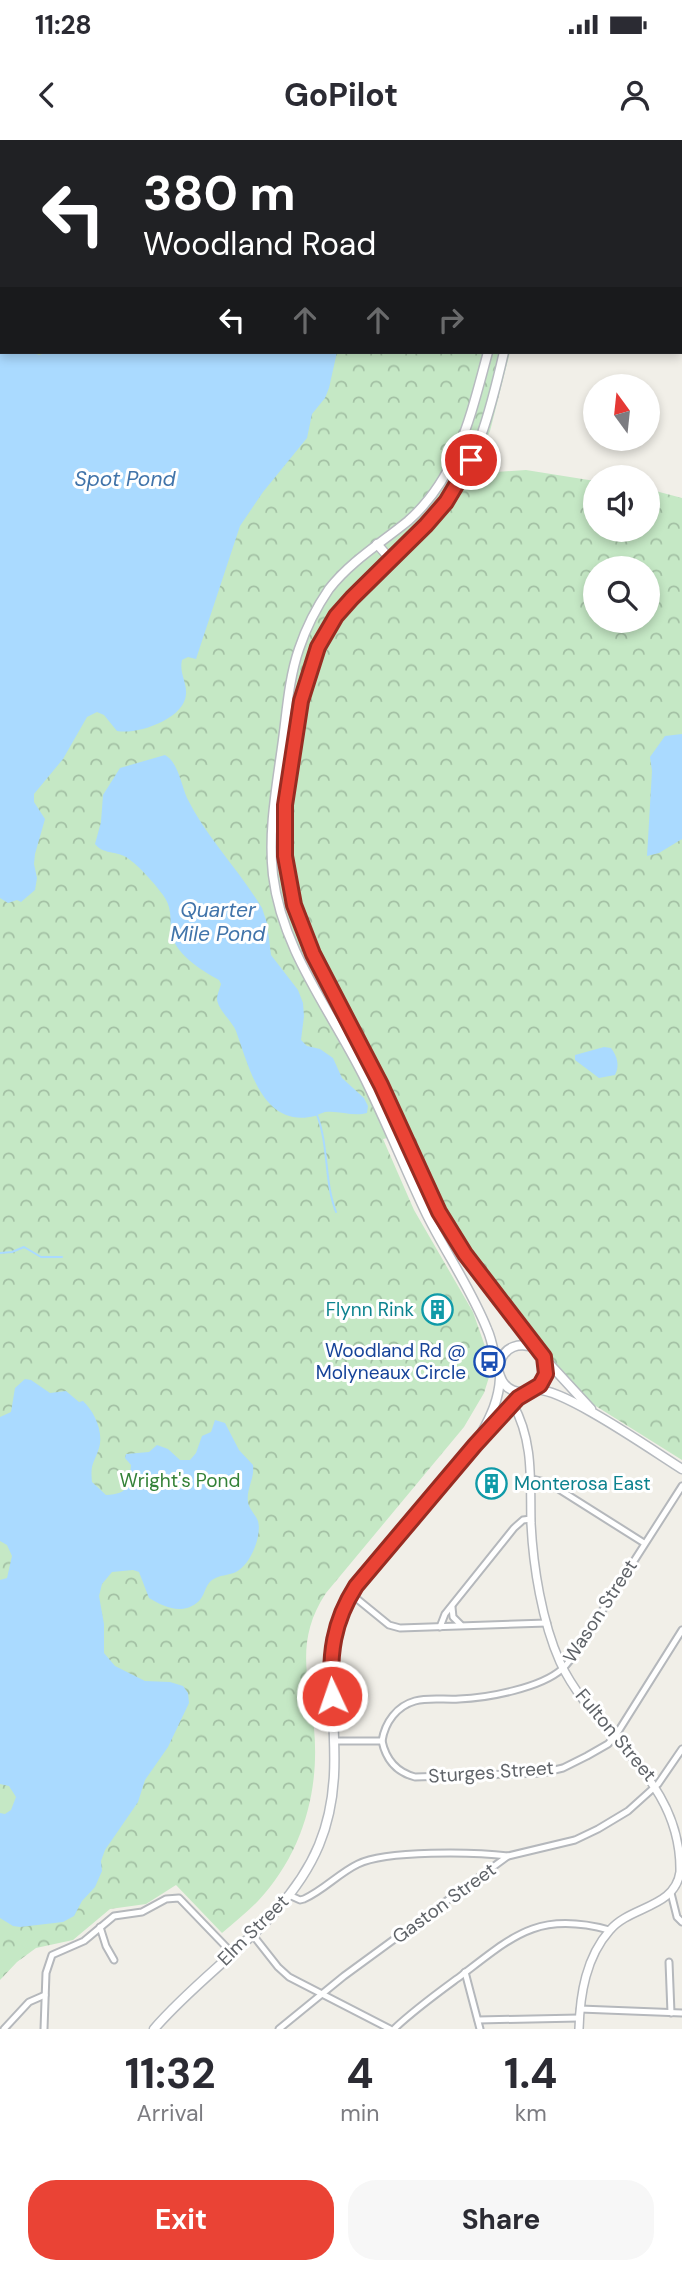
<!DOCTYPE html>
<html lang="en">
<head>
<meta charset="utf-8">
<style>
  body { margin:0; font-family:"DM Sans",sans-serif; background:#f7f7f7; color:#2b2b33; height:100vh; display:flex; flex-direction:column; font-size:26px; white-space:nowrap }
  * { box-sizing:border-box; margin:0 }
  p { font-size:23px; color:#7c7c81 }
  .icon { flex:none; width:38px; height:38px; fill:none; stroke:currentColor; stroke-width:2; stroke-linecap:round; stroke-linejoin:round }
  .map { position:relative; height:1889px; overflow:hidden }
  .panel { display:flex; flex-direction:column; background:#fff; flex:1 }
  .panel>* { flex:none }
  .guide { position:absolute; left:0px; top:0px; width:682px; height:214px; box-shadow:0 4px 10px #0003; background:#202124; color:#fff; overflow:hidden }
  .needle { width:46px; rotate:345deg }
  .fabs { position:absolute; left:583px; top:234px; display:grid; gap:14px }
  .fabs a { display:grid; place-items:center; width:77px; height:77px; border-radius:50%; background:#fff; box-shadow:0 4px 10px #0003; font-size:35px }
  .pin { position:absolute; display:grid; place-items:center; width:60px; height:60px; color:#fff; margin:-30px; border:4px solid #fff; border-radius:50%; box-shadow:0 2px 7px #0007 }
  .me { position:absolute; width:77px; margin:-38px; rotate:357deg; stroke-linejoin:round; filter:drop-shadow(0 0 5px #0008) }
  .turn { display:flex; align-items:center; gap:24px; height:147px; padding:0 28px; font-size:32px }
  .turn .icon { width:91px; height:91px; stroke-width:2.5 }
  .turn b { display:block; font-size:49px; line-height:60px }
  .lanes { display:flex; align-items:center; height:66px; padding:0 28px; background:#0003; justify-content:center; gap:35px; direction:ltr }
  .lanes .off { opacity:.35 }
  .eta { display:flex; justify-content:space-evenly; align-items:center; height:119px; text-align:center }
  .eta b { font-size:42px; font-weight:700; line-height:49px }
  .primary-button { display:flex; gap:14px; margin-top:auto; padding:14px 28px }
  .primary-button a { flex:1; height:80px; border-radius:28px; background:#ea4335; color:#fff; font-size:28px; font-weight:700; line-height:80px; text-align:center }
  .primary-button a+a { background:#f7f7f7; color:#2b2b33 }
  .status { display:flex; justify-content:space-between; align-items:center; height:49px; padding:0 35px; background:#fff; direction:ltr }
  .status svg { height:19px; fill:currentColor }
  header { display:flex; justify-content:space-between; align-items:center; height:91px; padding:0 28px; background:#fff; font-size:32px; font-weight:700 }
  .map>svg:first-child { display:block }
  .park { fill:url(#park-crowns); fill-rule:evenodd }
  .water { fill:#aadaff }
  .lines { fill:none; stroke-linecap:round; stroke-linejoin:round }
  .stream { stroke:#aadaff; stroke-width:2 }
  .minor-casing { stroke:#b5b8bc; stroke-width:9 }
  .tertiary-casing { stroke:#b5b8bc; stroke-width:10 }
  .secondary-casing { stroke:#b6babf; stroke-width:11 }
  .minor { stroke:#fff; stroke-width:5 }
  .tertiary { stroke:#fff; stroke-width:7 }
  .secondary { stroke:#fff; stroke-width:8 }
  .route-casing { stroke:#982c22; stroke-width:18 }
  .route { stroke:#ea4335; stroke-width:12 }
  .labels { text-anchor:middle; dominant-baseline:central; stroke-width:6; stroke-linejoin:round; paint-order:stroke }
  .culture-label { font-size:19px; fill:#0d838f; stroke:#fff; text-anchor:end }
  .transit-label { font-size:19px; fill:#164399; stroke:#fff; text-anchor:end }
  .park-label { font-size:19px; fill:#348238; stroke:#fff }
  .street-label { font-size:19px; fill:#5f6368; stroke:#fff }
  .water-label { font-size:21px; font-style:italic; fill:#4174aa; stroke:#fff }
</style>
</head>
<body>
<div class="status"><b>11:28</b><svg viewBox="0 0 49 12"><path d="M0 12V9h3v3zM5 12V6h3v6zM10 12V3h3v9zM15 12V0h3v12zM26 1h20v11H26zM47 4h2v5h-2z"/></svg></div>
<header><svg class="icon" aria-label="back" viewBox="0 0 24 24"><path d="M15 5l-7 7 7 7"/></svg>GoPilot<svg class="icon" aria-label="person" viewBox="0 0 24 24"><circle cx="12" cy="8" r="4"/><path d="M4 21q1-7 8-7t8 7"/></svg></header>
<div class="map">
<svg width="682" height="1889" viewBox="0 0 682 1889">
  <defs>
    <pattern id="park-crowns" width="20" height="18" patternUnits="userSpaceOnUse" patternTransform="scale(1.75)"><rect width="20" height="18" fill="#c5e8c5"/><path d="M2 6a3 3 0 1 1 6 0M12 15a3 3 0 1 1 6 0" fill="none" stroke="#a3c0a4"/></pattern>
  </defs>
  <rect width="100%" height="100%" fill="#f1efe8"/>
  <path class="park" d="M 0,0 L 506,0 L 506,2 L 2,2 L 2,212 L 510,212 L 490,291 L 470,337 L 495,332 L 526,330 L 595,341 L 595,390 L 648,390 L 648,349 L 682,358 L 682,1320 L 583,1258 L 560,1233 L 456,1091 L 438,1058 L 409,993 L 383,999 L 414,1070 L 473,1172 L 488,1215 L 490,1234 L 484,1253 L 464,1287 L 326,1453 C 295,1500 308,1536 314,1588 C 320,1652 302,1714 258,1761 C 247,1772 234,1783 222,1793 L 176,1745 L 146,1764 L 110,1769 L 73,1800 L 36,1808 L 17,1822 L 0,1840 ZM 595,429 L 648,429 L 648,481 L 595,481 Z"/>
  <g class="water">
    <polygon points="0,0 396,0 2,2 2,116"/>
    <path d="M 0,176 L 2,212 L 31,212 L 39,215 L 48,212 L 337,212 L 329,248 L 325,258 L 312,274 L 307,298 L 263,352 L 240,386 L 196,519 L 188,517 L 182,520 C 179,533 187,542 186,554 C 185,579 137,595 117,591 L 104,575 L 97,572 L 87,577 L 63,619 L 34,654 L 34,662 L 45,679 L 35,714 L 34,724 L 37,738 L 35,750 L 21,762 L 17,760 L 8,763 L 0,758 Z"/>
    <polygon points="682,594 682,699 659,713 647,716 652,631 650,617 665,596"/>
    <path d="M 165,615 C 178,622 181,644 187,658 C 207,698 239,730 262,768 L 267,783 L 271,815 L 298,850 L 303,863 L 304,876 L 301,900 L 307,906 L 320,909 L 333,918 L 342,938 L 364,958 L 368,966 L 367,973 C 353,977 339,970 325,972 C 321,973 318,975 315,976 C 262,989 249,926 236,891 C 232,881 218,870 217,859 C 217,855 220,848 221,844 L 219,840 C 201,830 173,813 171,791 C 170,777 172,767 163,755 C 155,744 136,722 124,716 C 114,711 103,714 95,704 L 101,682 L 103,655 L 120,628 Z"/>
    <path d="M 604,907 L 611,908 C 617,916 620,925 615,935 L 599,938 L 575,920 L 575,915 Z"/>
    <path d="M 25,1239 L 31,1240 L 50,1253 L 66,1251 L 79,1262 L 83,1261 C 94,1271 104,1292 99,1308 C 94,1324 90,1323 92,1342 L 106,1355 C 130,1354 129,1345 131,1325 L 125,1318 L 126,1314 L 149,1312 L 157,1305 L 168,1309 L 180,1320 L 190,1320 L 196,1313 L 202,1296 L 211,1292 L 215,1280 L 225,1283 L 239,1310 L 253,1325 C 255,1338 246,1349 248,1362 C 249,1369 255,1374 258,1381 C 262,1396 251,1422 239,1430 C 230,1437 218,1433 209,1443 C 205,1448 204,1456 199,1461 C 183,1476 164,1467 149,1458 L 139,1432 L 133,1430 L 112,1432 L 102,1444 L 99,1456 L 104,1484 L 104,1513 L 115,1526 L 145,1541 L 170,1542 L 183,1546 L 188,1553 L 189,1563 L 168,1607 L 145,1640 L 138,1662 L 105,1710 L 101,1721 L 102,1731 L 95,1747 L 82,1761 L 74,1776 L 63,1782 L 20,1787 L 13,1786 L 0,1778 L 0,1673 L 5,1674 L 11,1670 L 16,1657 L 9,1646 L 0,1644 L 0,1440 L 7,1438 L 12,1416 L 7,1405 L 0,1401 L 0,1277 L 11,1272 L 15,1248 Z"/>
  </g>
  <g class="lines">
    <g class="stream">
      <path d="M 317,975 C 329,1006 324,1041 336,1072"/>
      <polyline points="0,1113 12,1112 24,1107 41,1117 62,1117"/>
    </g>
    <defs>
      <g id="minor">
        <polyline points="681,195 682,195"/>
        <polyline points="531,1339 549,1343 644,1403"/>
        <polyline points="351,1454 389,1485 400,1488 547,1483"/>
        <polyline points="452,1467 453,1477 461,1485"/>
        <polyline points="440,1487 445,1474 514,1388 523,1380 531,1379"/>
        <path d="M 335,1601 L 382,1601 C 386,1620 396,1632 415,1637 L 542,1633 L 563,1628 L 587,1616 L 608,1604 L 616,1595 L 682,1490"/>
        <path d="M 382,1601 C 385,1582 397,1566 415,1561 C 429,1557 445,1560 459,1559 C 487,1558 541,1548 562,1529 C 569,1523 574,1515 579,1507 L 682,1346"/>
        <polyline points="671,1753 677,1777 682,1782"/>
        <path d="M 289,1755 L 300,1760 L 304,1759 C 324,1750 339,1733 358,1724 C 386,1710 475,1712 508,1716"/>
        <polyline points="100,1787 106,1806 114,1820"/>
        <polyline points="252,1794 278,1827 289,1837 390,1889"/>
        <polyline points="669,1822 671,1873"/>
        <polyline points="465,1832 480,1889"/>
        <polyline points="580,1869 682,1873"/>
        <polyline points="478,1880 579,1878"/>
        <polyline points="4,1889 29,1862 45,1855"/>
        <polyline points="44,1889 46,1833 52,1815 84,1801 114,1776 142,1772 166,1759 179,1758 232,1813"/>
        <polyline points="279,1889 344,1836 508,1716 575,1700 598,1689 628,1671 658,1644 682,1609"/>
        <path d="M 394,1889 C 415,1869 439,1852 462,1835 C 514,1795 539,1771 609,1790"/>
      </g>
      <path id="tertiary" d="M 513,1264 C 534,1302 530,1341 531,1383 C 533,1426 542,1482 560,1522 C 594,1596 682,1637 680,1732 C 675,1768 630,1766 610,1790 C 586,1817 580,1854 579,1889"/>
      <g id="secondary">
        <polyline points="485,0 485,2"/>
        <polyline points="499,0 500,2"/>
        <path d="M 488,212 C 471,274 458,337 408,381 C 381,403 351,421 329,449 C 316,468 306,488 299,509 C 289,538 287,570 283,600 C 277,645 268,690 273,735 C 282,810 330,869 363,935 C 386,981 405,1029 427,1075 C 446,1113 471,1149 487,1189 C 494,1204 494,1221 500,1236 C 510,1266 557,1251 544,1217"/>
        <path d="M 504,212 C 491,268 477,328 438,372 C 402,413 354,445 326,492 C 305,528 300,566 294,606 C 289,640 282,673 284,707 C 289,790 338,860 374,931 C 400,982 418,1036 447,1085 C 473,1129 508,1166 537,1209"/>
        <polyline points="377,404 391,420"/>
        <polyline points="545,1219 591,1269"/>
        <path d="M 499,1226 C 503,1206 520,1201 537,1209"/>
        <path d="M 535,1250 C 561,1246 656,1313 682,1329"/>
        <path d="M 481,1294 C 491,1276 499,1259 500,1238"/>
        <path d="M 154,1889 C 207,1827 287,1782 319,1705 C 339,1657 335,1609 332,1559 C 331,1543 329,1527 331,1511 C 333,1492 340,1473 350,1456 C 369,1423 399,1395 423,1366 C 452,1331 490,1278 526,1252"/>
      </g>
    </defs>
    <use href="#minor" class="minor-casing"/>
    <use href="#tertiary" class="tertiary-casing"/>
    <use href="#secondary" class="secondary-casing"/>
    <use href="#minor" class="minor"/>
    <use href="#tertiary" class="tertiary"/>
    <use href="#secondary" class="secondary"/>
  </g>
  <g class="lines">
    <defs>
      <path id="route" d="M 332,1556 C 329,1515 333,1482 356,1446 L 475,1305 L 518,1258 L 540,1245 L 546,1234 L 544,1217 L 465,1114 L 439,1072 L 381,945 L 313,814 L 294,765 L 285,716 L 285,665 L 301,561 L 318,507 L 336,476 L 352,458 L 426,385 L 446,362 L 471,320"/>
    </defs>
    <use href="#route" class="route-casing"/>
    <use href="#route" class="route"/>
  </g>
  <defs>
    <symbol id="building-ring" viewBox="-11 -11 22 22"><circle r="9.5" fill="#fff" stroke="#0f9aa8" stroke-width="1.5"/><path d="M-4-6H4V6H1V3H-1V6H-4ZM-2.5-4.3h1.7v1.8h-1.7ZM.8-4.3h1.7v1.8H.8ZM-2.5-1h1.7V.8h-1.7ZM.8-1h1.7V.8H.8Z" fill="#0f9aa8"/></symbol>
    <symbol id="bus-ring" viewBox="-11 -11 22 22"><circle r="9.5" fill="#fff" stroke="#1a4fb4" stroke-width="1.5"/><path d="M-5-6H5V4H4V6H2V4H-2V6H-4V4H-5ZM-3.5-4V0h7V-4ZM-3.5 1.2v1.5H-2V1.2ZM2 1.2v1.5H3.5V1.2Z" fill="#1a4fb4"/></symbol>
  </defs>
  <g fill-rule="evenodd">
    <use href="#building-ring" x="420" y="1152" width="35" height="35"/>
    <use href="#bus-ring" x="472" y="1204" width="35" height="35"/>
    <use href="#building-ring" x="474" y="1326" width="35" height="35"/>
  </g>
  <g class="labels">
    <g class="culture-label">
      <text x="414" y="1169">Flynn Rink</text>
      <text x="514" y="1343" text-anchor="start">Monterosa East</text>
    </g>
    <g class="transit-label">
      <text x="466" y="1210">Woodland Rd @<tspan x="466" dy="22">Molyneaux Circle</tspan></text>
    </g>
    <g class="park-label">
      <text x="180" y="1340">Wright's Pond</text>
    </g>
    <g class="street-label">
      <text transform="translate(600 1471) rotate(-57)">Wason Street</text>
      <text transform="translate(616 1595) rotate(50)">Fulton Street</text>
      <text transform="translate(491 1632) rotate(-4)">Sturges Street</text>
      <text transform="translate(444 1763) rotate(-36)">Gaston Street</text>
      <text transform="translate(253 1790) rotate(-45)">Elm Street</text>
    </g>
    <g class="water-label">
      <text x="125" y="339">Spot Pond</text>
      <text x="218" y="770">Quarter<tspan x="218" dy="24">Mile Pond</tspan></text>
    </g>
  </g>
</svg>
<div class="fabs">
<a><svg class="needle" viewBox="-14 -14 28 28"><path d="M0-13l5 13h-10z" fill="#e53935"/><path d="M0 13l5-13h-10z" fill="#7c7c81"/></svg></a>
<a><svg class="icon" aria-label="sound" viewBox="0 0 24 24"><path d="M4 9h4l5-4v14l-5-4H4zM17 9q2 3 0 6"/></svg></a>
<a><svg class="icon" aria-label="search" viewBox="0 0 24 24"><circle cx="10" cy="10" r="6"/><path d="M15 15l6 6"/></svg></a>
</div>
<div class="pin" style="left:471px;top:320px;background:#d93025"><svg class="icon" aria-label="arrive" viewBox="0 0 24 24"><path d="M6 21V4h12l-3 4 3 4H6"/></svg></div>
<svg class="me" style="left:332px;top:1556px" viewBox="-20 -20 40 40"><circle r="17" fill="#ea4335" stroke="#fff" stroke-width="3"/><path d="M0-11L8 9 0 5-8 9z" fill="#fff"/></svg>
<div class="guide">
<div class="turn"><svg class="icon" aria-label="left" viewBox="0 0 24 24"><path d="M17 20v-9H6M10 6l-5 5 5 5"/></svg><div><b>380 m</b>Woodland Road</div></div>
<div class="lanes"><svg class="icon" aria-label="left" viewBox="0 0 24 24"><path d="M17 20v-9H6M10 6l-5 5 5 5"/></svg><svg class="icon off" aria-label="ahead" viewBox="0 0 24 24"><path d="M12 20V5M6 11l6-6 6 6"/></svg><svg class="icon off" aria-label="ahead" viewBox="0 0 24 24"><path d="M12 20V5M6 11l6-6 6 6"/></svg><svg class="icon off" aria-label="right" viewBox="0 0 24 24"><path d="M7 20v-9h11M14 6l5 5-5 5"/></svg></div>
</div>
</div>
<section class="panel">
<div class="eta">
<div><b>11:32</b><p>Arrival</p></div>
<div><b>4</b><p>min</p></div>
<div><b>1.4</b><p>km</p></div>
</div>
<div class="primary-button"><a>Exit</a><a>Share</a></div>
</section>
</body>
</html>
